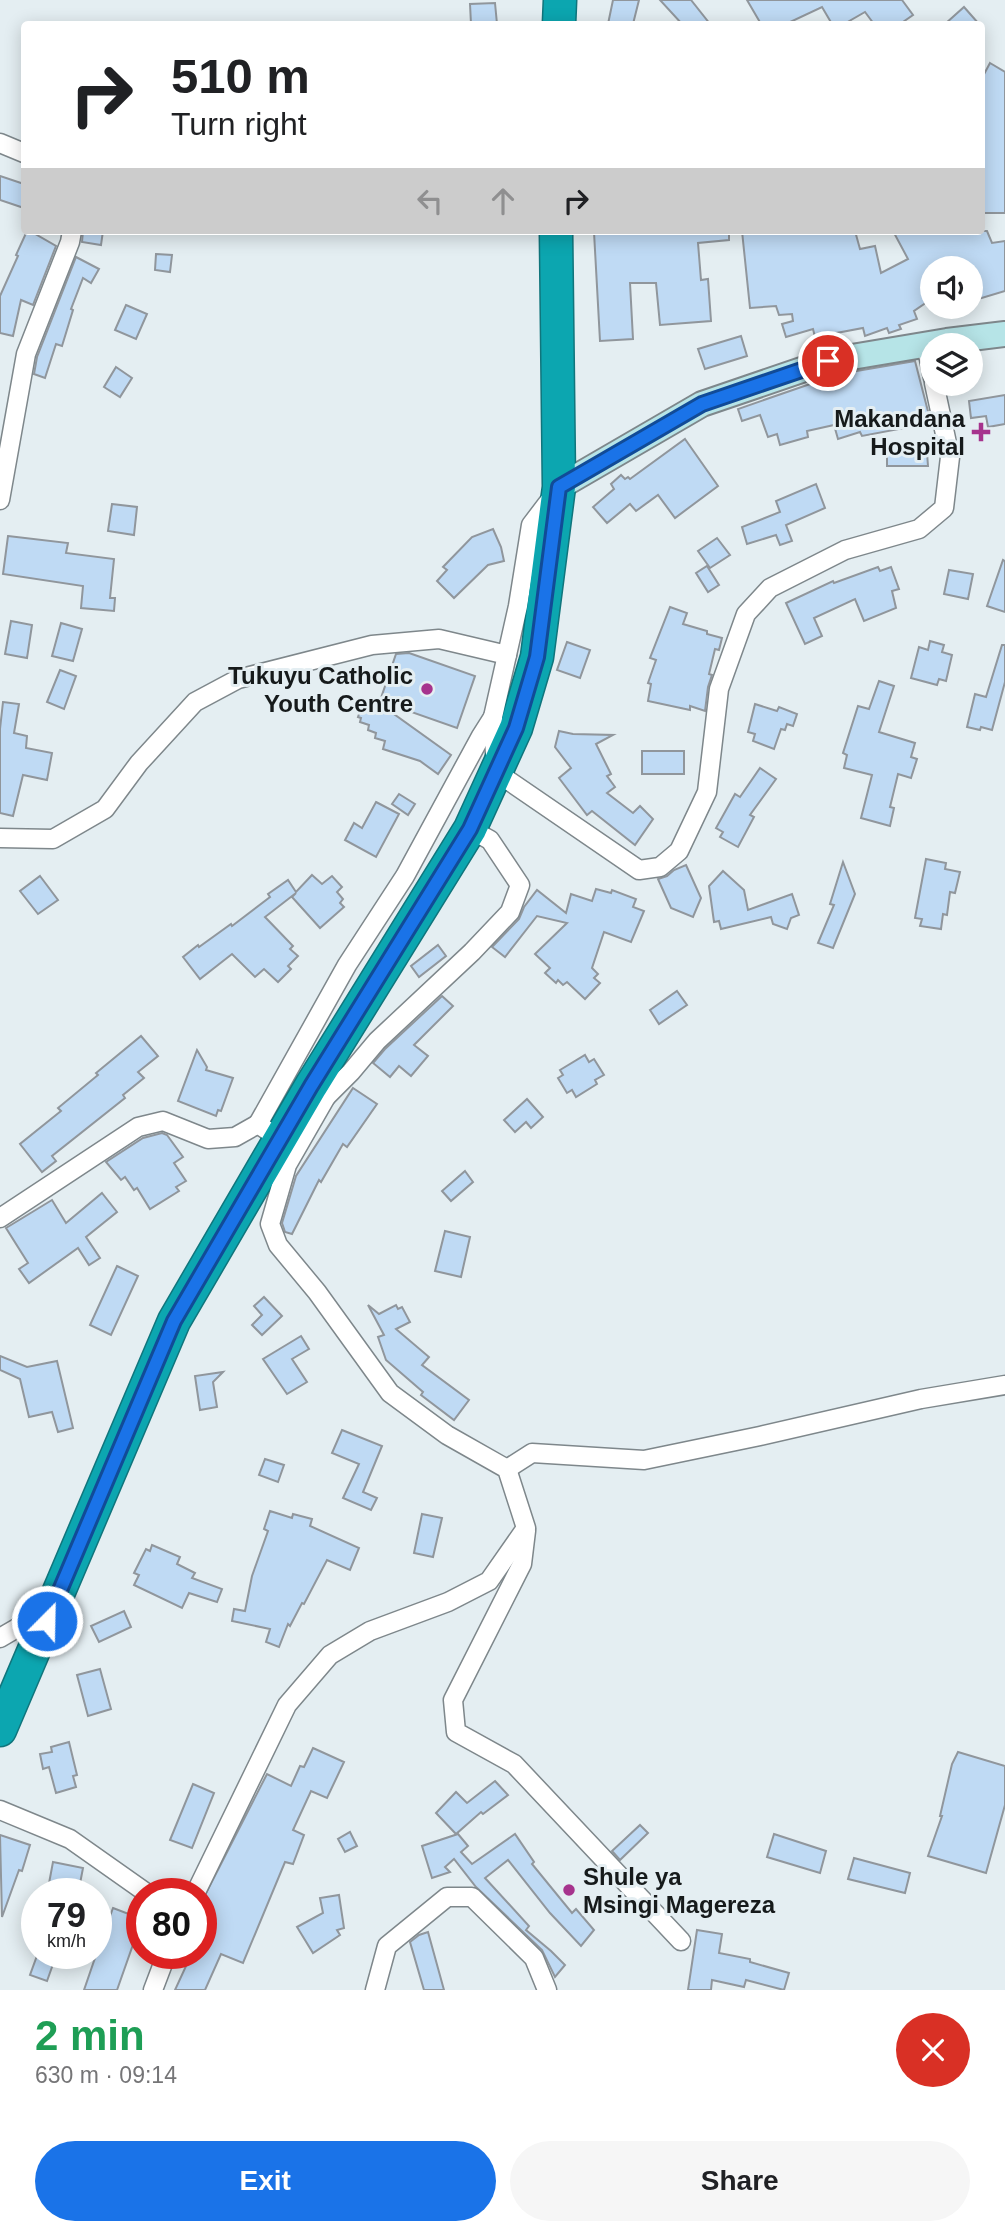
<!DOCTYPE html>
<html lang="en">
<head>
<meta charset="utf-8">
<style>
  body { margin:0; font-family:Helvetica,sans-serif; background:#f6f6f6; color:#202124; height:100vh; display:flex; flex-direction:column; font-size:26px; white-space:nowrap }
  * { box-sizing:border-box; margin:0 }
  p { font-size:23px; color:#757577 }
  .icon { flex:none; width:38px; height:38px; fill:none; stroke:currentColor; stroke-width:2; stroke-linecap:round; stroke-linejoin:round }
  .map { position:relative; height:1990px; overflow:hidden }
  .side { display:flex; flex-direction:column; background:#fff; flex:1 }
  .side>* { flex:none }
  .banner { position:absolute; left:21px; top:21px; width:964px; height:214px; border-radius:7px; box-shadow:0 4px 18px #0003; background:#fff; color:#202124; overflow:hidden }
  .fabs { position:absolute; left:920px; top:256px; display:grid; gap:14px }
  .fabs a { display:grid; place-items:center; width:63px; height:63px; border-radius:50%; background:#fff; box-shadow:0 4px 18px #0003; font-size:35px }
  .speed { position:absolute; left:21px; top:1878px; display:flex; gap:14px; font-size:35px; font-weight:700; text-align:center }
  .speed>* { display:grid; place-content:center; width:91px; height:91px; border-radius:50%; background:#fff; box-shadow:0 4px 18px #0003; line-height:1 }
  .speed small { font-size:18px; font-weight:400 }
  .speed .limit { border:10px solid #d22; background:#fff; color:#111 }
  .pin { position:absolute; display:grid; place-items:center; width:60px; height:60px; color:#fff; margin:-30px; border:4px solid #fff; border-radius:50%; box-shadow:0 2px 7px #0007 }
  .me { position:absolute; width:77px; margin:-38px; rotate:23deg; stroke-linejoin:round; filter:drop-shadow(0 0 5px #0008) }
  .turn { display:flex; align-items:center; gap:24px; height:147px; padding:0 35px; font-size:32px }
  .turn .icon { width:91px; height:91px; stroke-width:2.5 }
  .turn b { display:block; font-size:49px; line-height:60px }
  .lanes { display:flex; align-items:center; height:66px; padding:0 35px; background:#0003; justify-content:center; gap:35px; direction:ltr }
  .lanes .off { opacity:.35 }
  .round { display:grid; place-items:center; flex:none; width:74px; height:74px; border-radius:37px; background:#f6f6f6 }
  .overview { display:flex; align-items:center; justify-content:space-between; height:119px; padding:0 35px }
  h1 { font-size:42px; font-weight:800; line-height:52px; color:#1e9e55 }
  .cta { display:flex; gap:14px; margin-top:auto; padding:14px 35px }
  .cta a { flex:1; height:80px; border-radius:42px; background:#1a73e8; color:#fff; font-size:28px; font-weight:800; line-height:80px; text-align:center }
  .cta a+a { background:#f6f6f6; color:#202124 }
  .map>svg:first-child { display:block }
  .building { fill:#bfdaf4; stroke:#90969c; stroke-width:2 }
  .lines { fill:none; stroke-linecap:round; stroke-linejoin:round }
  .street-casing { stroke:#7e878b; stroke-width:21 }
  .secondary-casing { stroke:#7e878b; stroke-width:28 }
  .highway-casing { stroke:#10757c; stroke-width:35 }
  .street { stroke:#fff; stroke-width:18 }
  .secondary { stroke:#b6e4e7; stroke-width:24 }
  .highway { stroke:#0ca6b0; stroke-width:32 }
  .route-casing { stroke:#114b97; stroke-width:18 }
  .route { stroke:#1a73e8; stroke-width:12 }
  .poi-dot { fill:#a6338d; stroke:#e4eef2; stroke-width:2.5 }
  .labels { text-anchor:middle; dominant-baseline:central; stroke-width:6; stroke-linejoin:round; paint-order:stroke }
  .poi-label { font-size:24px; font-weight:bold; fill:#161a1b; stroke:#e4eef2; text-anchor:end }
</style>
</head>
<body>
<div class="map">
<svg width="1005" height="1990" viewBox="0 0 1005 1990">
  <rect width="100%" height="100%" fill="#e4eef2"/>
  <g class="building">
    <polygon points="613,0 639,0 633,24 608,24"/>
    <polygon points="660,0 691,0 710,24 682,24"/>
    <polygon points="747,0 902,0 913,15 900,24 874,24 865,12 844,24 832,24 822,7 786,24 761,24"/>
    <polygon points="495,3 497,24 471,24 470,4"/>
    <polygon points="964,7 979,24 945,24"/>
    <polygon points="990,63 1005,72 1005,213 982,213 982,78"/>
    <polygon points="0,176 24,184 24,208 0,200"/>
    <polygon points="27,231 30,231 56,246 33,305 21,300 13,336 0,333 0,296 18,256 16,255"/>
    <polygon points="83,231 103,231 101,245 82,242"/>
    <polygon points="605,231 729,231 729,240 698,243 701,280 708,279 711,321 660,325 656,283 630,283 633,339 600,341 594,232"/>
    <polygon points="742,231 855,231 860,249 875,246 881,273 908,259 893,231 987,231 992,243 1005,241 1005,291 975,300 971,289 971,268 933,268 933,298 914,311 917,319 899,325 901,329 889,333 887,328 865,336 863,328 815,337 813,329 786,337 782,324 793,321 792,314 779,315 776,306 750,308"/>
    <polygon points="156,254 172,255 170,272 155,270"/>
    <polygon points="76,257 99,269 91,283 83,278 71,309 73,310 62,346 56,344 45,378 34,374 37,357"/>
    <polygon points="126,305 147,314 136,339 115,330"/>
    <polygon points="741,336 747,356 705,369 698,349"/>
    <polygon points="915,361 931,423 862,436 860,432 838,439 834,425 807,431 808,437 780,445 777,434 768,437 760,415 742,421 738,409 839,374"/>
    <polygon points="116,367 132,378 120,397 104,387"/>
    <polygon points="1005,395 1005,424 988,427 986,416 971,418 969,401"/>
    <polygon points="685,439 718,486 675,518 658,495 636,511 630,504 607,523 593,507 614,489 611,484 621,475 625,479 628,477 630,479"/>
    <polygon points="927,453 928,466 887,466 887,454"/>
    <polygon points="816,484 825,508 786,525 792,541 780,545 776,535 747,544 742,527 780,512 776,501"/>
    <polygon points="112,504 137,507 134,535 108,531"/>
    <polygon points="493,529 501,547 504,561 488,565 454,598 437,581 447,570 443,567 472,537"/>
    <polygon points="8,536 68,543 66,553 114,559 110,598 115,598 114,611 81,608 83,586 3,574"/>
    <polygon points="717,538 730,555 710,568 698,551"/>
    <polygon points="1003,560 1005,561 1005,612 987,606"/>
    <polygon points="707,566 719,585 708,592 696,573"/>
    <polygon points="878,567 880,571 891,567 899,589 892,591 896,608 864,621 855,599 814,618 822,636 805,644 786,603 833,581 834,583"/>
    <polygon points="949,570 973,574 968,599 944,594"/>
    <polygon points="670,607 687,613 683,624 707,631 707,634 722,638 719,650 715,649 709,674 712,675 708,687 705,711 690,706 690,710 648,701 651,684 648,683 656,660 650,658"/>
    <polygon points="11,621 32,625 27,658 5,654"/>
    <polygon points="61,623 82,629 73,661 52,656"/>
    <polygon points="930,641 944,645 942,652 952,655 946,681 939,679 937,685 911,678 919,647 928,650"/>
    <polygon points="567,642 590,650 580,678 557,670"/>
    <polygon points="1002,645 1005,645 1005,682 992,730 981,727 980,730 967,727 975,694 986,697"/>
    <polygon points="409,653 475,676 457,728 380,701 396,654"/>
    <polygon points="60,670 76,676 64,709 47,702"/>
    <polygon points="879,681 894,686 879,732 915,743 911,757 917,759 911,778 898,774 890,807 894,808 890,826 861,818 872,775 844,768 847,755 843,753 858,706 869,709"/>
    <polygon points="364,699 377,702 451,755 438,774 420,761 383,749 385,741 375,738 376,733 368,730 369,725 360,722 361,718 358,717"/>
    <polygon points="3,702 19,704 14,733 27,736 26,748 52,753 47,780 23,775 13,816 0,813 0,729"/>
    <polygon points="755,704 777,711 779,707 797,714 793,726 787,724 785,730 781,729 774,749 753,741 755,734 748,732"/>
    <polygon points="559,731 573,734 613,735 596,744 611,774 607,776 615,787 607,793 633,813 640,806 653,819 635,845 592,811 587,815 559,778 571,768 555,747"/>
    <rect x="642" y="751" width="42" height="23"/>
    <polygon points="760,768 776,779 750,815 754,817 738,847 720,837 723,832 716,828 735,794 740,797"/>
    <polygon points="399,794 415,804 408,815 392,804"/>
    <polygon points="376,802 399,814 376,857 345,840 354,823 362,828"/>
    <polygon points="926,859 946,863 945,869 960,872 955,893 950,892 947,915 943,914 941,929 920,926 922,919 915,918"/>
    <polygon points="843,862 855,894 833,948 818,943 834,905 830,904"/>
    <polygon points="686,865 701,898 693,917 671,908 658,879 667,876 674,870"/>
    <polygon points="723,871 744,890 748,910 792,894 799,915 791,918 787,929 773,924 771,917 721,929 719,921 714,922 709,886"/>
    <polygon points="312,875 322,884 332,876 342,887 337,892 343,899 340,903 344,907 320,928 292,897 296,893 265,917 293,946 290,949 298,956 288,966 291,969 278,982 264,969 255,977 232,954 200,979 183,957 198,945 199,947 231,924 232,926 270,897 268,894 288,880 296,892"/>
    <polygon points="40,876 58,900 38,914 20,891"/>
    <polygon points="596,889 611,893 612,890 636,899 633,907 644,911 631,942 604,932 592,968 598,974 594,978 600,983 585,999 567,982 563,985 558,980 556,983 545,973 550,968 535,954 567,923 537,916 505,957 492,947 519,919 524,907 537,890 566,913 571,894 592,901"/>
    <polygon points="438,945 446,956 419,977 411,966"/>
    <polygon points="677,991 687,1005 659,1024 650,1010"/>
    <polygon points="442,996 453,1006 414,1045 428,1056 411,1076 399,1066 390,1077 373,1063 385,1049"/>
    <polygon points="141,1036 158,1056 138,1072 144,1078 123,1095 125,1098 52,1156 56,1161 42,1172 20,1144 61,1111 58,1108 98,1075 96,1073"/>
    <polygon points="197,1050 207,1067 206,1070 233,1078 221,1111 218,1110 216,1116 178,1101"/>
    <polygon points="585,1055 589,1062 594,1059 604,1075 595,1080 597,1084 576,1097 572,1090 567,1093 558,1078 563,1075 560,1070"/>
    <polygon points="353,1088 377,1104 347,1147 343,1144 321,1182 319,1180 292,1234 285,1232 282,1223 296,1176"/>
    <polygon points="527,1099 543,1117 531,1128 526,1122 515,1132 504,1120"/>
    <polygon points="162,1133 167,1135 183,1157 174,1163 186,1181 176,1187 179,1191 150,1209 137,1188 134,1190 125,1177 121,1180 106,1162 143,1138"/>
    <polygon points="465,1171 473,1182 451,1201 442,1191"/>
    <polygon points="102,1193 117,1212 86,1237 100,1258 89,1265 78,1248 29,1283 19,1269 28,1263 6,1228 52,1200 66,1223"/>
    <polygon points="445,1231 470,1237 461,1277 435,1271"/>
    <polygon points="117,1266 138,1276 111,1335 90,1325"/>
    <polygon points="264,1297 282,1316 262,1335 252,1325 262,1315 254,1306"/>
    <polygon points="368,1305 379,1314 396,1305 398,1309 402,1307 410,1322 396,1329 429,1357 422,1365 469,1400 454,1420 421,1395 423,1392 386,1360 378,1337 384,1335"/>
    <polygon points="301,1336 309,1349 292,1359 307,1382 287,1394 263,1359"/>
    <polygon points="0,1356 27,1367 57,1361 73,1428 58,1432 52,1412 29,1417 20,1379 0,1370"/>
    <polygon points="223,1372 213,1382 217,1407 200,1410 195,1376"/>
    <polygon points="342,1430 382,1446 363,1492 377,1498 371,1510 343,1498 359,1464 332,1453"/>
    <polygon points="265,1459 284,1465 278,1482 259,1475"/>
    <polygon points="270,1511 292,1518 293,1514 312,1519 310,1526 359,1548 350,1570 327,1560 304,1604 302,1603 290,1626 288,1624 279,1647 266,1642 270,1629 232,1621 234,1609 245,1611 252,1576 268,1531 264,1529"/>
    <polygon points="422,1514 442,1518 433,1557 414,1553"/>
    <polygon points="152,1545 180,1557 177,1564 195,1573 192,1578 222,1589 217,1602 189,1593 182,1608 134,1585 139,1575 134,1573 146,1549 150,1551"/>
    <polygon points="124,1611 131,1627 99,1642 91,1626"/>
    <polygon points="100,1669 111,1709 88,1716 77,1675"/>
    <polygon points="69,1742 77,1775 73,1776 76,1787 56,1793 49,1767 43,1769 40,1754 52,1752 51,1747"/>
    <polygon points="313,1748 344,1762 327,1798 311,1791 293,1830 304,1835 293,1864 285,1862 243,1963 221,1954 205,1990 175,1990 192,1953 201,1953 201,1903 267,1774 291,1786 300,1766 304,1767"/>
    <polygon points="958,1752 1005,1766 1005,1805 986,1873 928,1856 942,1816 940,1816 952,1764"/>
    <polygon points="495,1781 508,1795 483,1814 481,1812 456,1834 436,1813 456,1792 467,1803"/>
    <polygon points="193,1784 214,1793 192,1848 170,1840"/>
    <polygon points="640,1825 648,1833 620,1860 612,1851"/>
    <polygon points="350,1832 357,1846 345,1852 338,1839"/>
    <polygon points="458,1834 468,1846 461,1852 472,1864 515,1834 534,1862 532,1864 572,1913 576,1909 594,1930 581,1946 550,1913 508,1860 485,1878 529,1926 526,1930 551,1951 565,1965 555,1977 542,1950 476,1887 454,1859 445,1867 450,1872 432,1878 422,1846"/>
    <polygon points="774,1834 826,1851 820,1873 767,1857"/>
    <polygon points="0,1835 30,1845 22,1871 19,1870 2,1917"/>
    <polygon points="854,1858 910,1873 905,1893 848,1879"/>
    <polygon points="53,1862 83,1868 78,1894 47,1894"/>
    <polygon points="339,1895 344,1928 337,1930 340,1935 313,1953 297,1927 323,1913 320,1898"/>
    <polygon points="113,1908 142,1919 117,1990 84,1990 96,1955 96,1927 105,1930"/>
    <polygon points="697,1930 722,1934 719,1953 750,1959 750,1962 789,1973 784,1990 746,1980 744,1987 712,1980 711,1990 688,1990"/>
    <polygon points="428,1932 444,1990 424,1990 410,1942 419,1935"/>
    <polygon points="38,1953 57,1953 47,1981 30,1975"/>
  </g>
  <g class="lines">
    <defs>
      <g id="street">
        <polyline points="0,143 24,153"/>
        <polyline points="926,345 933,378"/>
        <polyline points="553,496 531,525 518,606 493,717 496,772 639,870 660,867 679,851 707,792 719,689 746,614 770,588 845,550 919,529 944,508 950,457 934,383"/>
        <polyline points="0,500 26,354 70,242 72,231"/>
        <polyline points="0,838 53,839 105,809 139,763 195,702 238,679 372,645 439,639 507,655"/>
        <polyline points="326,1097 351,1072 377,1041 472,952 510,912 520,885 490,840 470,829"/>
        <polyline points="258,1124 347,965 405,876 481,736 493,717"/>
        <polyline points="0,1218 138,1127 163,1121 208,1139 235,1137 258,1124 268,1131"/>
        <polyline points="507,1469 532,1453 644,1460 760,1436 921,1399 1005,1385"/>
        <polyline points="526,1531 522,1564 453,1700 456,1732 514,1764 681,1941"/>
        <polyline points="0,1638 17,1628 47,1621"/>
        <polyline points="0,1810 70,1839 148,1894"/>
        <polyline points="195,1894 287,1705 330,1655 370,1631 448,1602 489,1581 526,1528 507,1469 447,1435 390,1393 317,1292 278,1245 270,1224 287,1165 326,1097 311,1086"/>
        <polyline points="153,1990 167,1953"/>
        <polyline points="375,1990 387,1946 447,1897 472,1897 534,1958 547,1990"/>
      </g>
      <polyline id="secondary" points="559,487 702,404 828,361 947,341 1005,334"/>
      <g id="highway">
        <polyline points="559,24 560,0"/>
        <polyline points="0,1730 174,1321 311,1086 470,829 516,728 537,657 559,487 556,231"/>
      </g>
    </defs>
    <use href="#street" class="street-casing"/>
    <use href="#secondary" class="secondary-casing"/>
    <use href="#highway" class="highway-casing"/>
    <use href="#street" class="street"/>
    <use href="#secondary" class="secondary"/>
    <use href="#highway" class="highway"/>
  </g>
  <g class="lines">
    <defs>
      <polyline id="route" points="47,1621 174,1321 311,1086 470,829 516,728 537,657 559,487 702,404 828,361"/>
    </defs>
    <use href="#route" class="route-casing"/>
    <use href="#route" class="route"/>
  </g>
  <g class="poi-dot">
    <path d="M977.5 421.5h7v7h7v7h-7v7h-7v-7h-7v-7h7z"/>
    <circle cx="427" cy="689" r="7"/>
    <circle cx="569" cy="1890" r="7"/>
  </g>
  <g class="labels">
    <g class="poi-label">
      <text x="965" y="418">Makandana<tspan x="965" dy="28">Hospital</tspan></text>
      <text x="413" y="675">Tukuyu Catholic<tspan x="413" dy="28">Youth Centre</tspan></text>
      <text x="583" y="1876" text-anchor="start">Shule ya<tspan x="583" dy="28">Msingi Magereza</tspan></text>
    </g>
  </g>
</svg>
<div class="fabs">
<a><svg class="icon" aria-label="sound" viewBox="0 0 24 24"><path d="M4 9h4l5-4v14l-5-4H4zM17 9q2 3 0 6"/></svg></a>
<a><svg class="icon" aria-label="layers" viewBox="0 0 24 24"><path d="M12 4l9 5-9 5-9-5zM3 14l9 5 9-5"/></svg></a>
</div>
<div class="speed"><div>79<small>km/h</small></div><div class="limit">80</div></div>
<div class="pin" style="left:828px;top:361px;background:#d93025"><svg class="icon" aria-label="arrive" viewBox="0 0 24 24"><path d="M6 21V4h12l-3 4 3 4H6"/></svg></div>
<svg class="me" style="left:47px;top:1621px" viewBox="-20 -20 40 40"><circle r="17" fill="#1a73e8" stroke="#fff" stroke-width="3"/><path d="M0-11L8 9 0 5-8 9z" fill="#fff"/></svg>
<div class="banner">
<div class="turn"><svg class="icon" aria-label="right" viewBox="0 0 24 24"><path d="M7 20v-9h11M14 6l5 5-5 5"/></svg><div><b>510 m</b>Turn right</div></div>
<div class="lanes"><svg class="icon off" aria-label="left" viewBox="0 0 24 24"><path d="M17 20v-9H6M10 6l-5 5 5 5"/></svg><svg class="icon off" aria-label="ahead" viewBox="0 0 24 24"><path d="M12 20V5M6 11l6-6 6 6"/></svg><svg class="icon" aria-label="right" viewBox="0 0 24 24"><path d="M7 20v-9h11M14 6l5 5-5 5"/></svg></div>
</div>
</div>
<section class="side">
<div class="overview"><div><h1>2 min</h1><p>630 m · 09:14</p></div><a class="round" style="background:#d93025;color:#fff"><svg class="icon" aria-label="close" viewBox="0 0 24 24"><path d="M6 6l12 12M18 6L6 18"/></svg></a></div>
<div class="cta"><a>Exit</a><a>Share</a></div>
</section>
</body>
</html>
